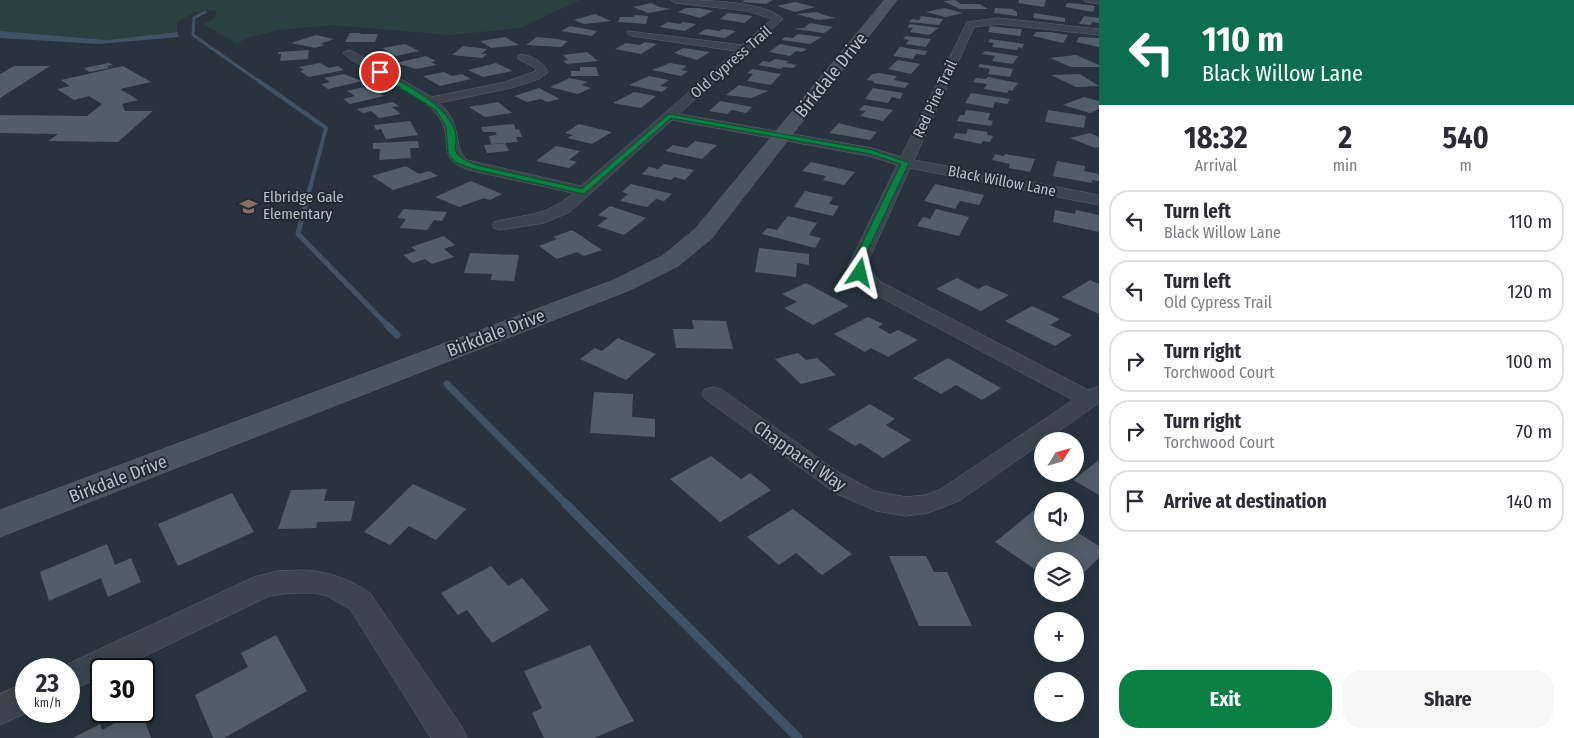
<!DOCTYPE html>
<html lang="en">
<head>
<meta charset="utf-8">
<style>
  body { margin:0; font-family:"Fira Sans Condensed",sans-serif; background:#f7f7f7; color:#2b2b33; height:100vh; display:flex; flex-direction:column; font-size:19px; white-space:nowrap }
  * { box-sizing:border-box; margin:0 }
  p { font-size:16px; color:#7c7c81 }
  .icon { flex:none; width:28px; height:28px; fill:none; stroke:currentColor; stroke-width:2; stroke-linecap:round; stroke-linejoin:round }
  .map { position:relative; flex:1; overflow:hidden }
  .details { display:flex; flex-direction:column; background:#fff; width:475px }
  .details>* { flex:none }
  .banner { background:#0b6e4f; color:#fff; overflow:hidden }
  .needle { width:32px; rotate:53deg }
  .fabs { position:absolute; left:1034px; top:432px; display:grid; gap:10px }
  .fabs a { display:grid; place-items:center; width:50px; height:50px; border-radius:50%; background:#fff; box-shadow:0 2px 12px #0003; font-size:25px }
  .speed { position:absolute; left:15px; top:658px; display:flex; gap:10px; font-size:25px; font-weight:700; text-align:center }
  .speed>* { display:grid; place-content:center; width:65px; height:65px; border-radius:50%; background:#fff; box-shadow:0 2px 12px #0003; line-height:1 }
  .speed small { font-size:12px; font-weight:400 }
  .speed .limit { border:2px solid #111; border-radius:8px; background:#fff; color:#111 }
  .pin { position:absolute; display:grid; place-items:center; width:42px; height:42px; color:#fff; margin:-21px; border:2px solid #fff; border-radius:50%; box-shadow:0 1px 5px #0007 }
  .me { position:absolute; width:55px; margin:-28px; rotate:10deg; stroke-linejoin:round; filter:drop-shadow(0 0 4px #0008) }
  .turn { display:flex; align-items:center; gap:18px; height:105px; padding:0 20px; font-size:22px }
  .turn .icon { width:65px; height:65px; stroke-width:2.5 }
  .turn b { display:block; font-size:35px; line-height:42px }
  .eta { display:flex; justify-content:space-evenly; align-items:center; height:85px; text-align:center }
  .eta b { font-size:30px; font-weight:700; line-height:35px }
  .primary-button { display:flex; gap:10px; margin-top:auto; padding:10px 20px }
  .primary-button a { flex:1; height:58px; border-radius:20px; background:#0b8043; color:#fff; font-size:20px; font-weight:700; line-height:58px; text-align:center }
  .primary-button a+a { background:#f7f7f7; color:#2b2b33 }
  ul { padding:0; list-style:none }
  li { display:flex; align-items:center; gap:15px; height:62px; margin:0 10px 8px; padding:0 10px; border:2px solid #e1e1e2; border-radius:20px }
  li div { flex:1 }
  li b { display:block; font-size:19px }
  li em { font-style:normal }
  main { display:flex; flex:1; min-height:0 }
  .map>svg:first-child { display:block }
  .green { fill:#2b4141 }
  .water { fill:#3f5266 }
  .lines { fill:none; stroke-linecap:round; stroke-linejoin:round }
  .stream-far4 { stroke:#3f5266; stroke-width:3 }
  .stream-far3 { stroke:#3f5266; stroke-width:4 }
  .stream-far2 { stroke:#3f5266; stroke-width:5 }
  .stream-far1 { stroke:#3f5266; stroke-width:7 }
  .stream { stroke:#3f5266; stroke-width:9 }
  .building { fill:#515e69 }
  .street-casing { stroke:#59636c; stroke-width:1 }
  .secondary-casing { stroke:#59636c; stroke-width:1 }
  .street { fill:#3c454f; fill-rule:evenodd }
  .secondary { fill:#4a5562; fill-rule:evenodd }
  .route { fill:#0b8043; stroke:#07532c }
  .labels { text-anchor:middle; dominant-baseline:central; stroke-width:4; stroke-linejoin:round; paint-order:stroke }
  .far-street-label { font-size:15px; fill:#b8c0c9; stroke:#202a34 }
  .far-poi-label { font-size:15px; fill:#b8c0c9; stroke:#202a34; text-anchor:start }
  .street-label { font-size:18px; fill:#b8c0c9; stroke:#202a34 }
</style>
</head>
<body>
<main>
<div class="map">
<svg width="1099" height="738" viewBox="0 0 1099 738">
  <rect width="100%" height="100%" fill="#28333f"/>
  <path class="green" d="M 0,0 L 580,0 L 520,28 L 451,35 L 332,25 L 279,30 L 246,38 L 237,44 L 203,24 L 214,18 L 217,11 C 200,8 190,13 177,23 L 177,32 L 107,40 L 0,31 Z"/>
  <polygon class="water" points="0,31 107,40 177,32 179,37 99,44 0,38"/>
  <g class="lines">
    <polyline class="stream-far4" points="205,12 194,18 193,35 260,82"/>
    <polyline class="stream-far3" points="259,81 326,128 310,188"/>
    <polyline class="stream-far2" points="310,187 298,234 388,326"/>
    <g class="stream-far1">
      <polyline points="387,325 397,335"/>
      <polyline points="447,384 567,505"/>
    </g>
    <polyline class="stream" points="566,504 798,738"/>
  </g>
  <g class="building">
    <polygon points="745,0 773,0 766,4 742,2"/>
    <polygon points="955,0 961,4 979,4 988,9 960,9 943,1"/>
    <polygon points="1019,0 1046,0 1044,7 1018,3"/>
    <polygon points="795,2 815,7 795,12 777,6"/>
    <polygon points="651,3 659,7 671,9 648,13 633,7"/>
    <polygon points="1067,3 1080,4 1095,6 1093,12 1065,7"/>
    <polygon points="686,8 699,8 713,11 700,18 678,12"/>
    <polygon points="944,8 963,13 946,17 926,12"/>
    <polygon points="995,8 1012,9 1017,12 1017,16 994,13"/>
    <polygon points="817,12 824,15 836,18 819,20 796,14"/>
    <polygon points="728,13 738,14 753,16 744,23 720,19"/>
    <polygon points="1034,13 1065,18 1065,22 1033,18"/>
    <polygon points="595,14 611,21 584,24 574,20"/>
    <polygon points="635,15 648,16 646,24 618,22 620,17 634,17"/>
    <polygon points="921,16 943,19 939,25 909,22 912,19 919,20"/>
    <polygon points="1084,16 1099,18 1099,23 1092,22 1091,25 1079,24"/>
    <polygon points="668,22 680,24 683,22 696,24 685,31 659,27"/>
    <polygon points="810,23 833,27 824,33 794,29 804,28"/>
    <polygon points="910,24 939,28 929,35 910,32 913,28 907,27"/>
    <polygon points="570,26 597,31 592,36 561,31"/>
    <polygon points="990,26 1006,28 1022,29 1020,36 988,32"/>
    <polygon points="706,29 719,31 723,29 736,31 725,38 698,34"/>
    <polygon points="1036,32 1050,32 1068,35 1063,43 1033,36"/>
    <polygon points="350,33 361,33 360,34 378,34 375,42 345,42"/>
    <polygon points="798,34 822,37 810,44 782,40 785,37 793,38"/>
    <polygon points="316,35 334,39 320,44 325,45 315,48 291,43"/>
    <polygon points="906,36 931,39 926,47 906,44 909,40 903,39"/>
    <polygon points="505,37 519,45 491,48 480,41"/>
    <polygon points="537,37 557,39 568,41 561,47 526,45"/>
    <polygon points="1079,37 1099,38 1099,47 1076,42"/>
    <polygon points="990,39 1024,44 1022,48 1018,47 1017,50 992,47 994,43 988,42"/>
    <polygon points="645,42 657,44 641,54 615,49 626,43 640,45"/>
    <polygon points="405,44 419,51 391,57 385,54 390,53 382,48"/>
    <polygon points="780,44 807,49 802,52 796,51 790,56 769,52"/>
    <polygon points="463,46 487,49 481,54 487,54 482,58 452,55"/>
    <polygon points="900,47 927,51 925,55 916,54 913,59 893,56"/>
    <polygon points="683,48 710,52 697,60 674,53"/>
    <polygon points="309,50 308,59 280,61 281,54 278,54 279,52"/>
    <polygon points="985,51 1018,56 1013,64 992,61 995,56 982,54"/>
    <polygon points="587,52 598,61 567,64 563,61 568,60 563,55"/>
    <polygon points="1076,55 1099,65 1099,67 1071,67 1050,58"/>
    <polygon points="426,56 436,61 431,62 437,65 416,69 396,63"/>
    <polygon points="775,59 789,61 786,63 797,65 793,68 783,67 781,69 758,65 763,61 770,62"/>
    <polygon points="898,60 920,64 911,74 888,69"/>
    <polygon points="109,63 113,65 107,66 109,68 89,72 84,68"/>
    <polygon points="320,63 329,68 338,66 344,70 309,77 300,71 304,70 299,67"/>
    <polygon points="496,63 513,71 483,77 468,70"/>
    <polygon points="670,63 687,66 681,70 688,71 681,76 652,70"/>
    <polygon points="980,64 1013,69 1010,77 988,74 990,69 978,67"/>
    <polygon points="14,66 50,66 0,98 0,74"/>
    <polygon points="123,66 151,82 120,89 138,100 122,104 125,111 153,111 118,142 48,141 58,134 0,133 0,115 87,116 102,104 89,96 74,100 57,89 70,86 61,80"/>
    <polygon points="580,67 596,67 599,76 571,76 571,71 580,71"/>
    <polygon points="752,69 781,74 771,85 747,81 753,74 747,73"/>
    <polygon points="444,72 452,76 462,74 471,79 440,86 423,76"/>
    <polygon points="879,73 897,76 894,80 909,83 905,88 873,83 874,81 867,80 872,74"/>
    <polygon points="344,74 362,81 328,89 321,84 330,82 324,78"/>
    <polygon points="1080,74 1099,86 1076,87 1051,75"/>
    <polygon points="649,76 669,80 660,86 668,87 662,92 629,85"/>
    <polygon points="988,77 1018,83 1012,91 1009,90 1007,93 984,89 987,84 973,82 976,78 986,79"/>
    <polygon points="570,78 588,82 581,85 591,88 578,94 550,87"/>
    <polygon points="739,85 768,91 751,98 726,95"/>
    <polygon points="369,86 384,96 350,104 343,99 355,96 347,91"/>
    <polygon points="539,88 560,99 547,102 541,99 527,102 514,96"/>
    <polygon points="873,88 903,93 900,99 892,97 888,103 865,99"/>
    <polygon points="634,92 656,96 641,108 613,103"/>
    <polygon points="971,93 1010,99 1007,104 995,102 993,108 965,103"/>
    <polygon points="1084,97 1099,101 1099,109 1090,113 1063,105"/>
    <polygon points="720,101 752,107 746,113 732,110 727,114 709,111"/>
    <polygon points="393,102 399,106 392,107 401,114 379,118 371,111 363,113 357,109"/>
    <polygon points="498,102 512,113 485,117 469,107"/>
    <polygon points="864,105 893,110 883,121 860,116 866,111 859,110"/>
    <polygon points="966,110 990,113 988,120 993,121 991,126 957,121 960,115 964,115"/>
    <polygon points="1048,110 1086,116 1084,128 1045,122"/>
    <polygon points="410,121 418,135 386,139 381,129 376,130 374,125"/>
    <polygon points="839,123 854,127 877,132 870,140 829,133"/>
    <polygon points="514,124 516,130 519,129 522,137 516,137 518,142 491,144 489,136 497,135 495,132 483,132 481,127"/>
    <polygon points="579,124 612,132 592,144 567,138 573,135 565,133"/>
    <polygon points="968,129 988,132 987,135 993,136 990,142 983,141 981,144 953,138 956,133 966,134"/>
    <polygon points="1090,133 1099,137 1099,147 1095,148 1070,138"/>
    <polygon points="418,141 419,148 410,148 411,158 379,160 380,149 373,149 373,143"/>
    <polygon points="695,141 717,145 702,159 665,151 673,145 687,148"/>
    <polygon points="505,143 509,151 487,153 484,145"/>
    <polygon points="556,146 580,151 569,160 577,162 569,168 536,161"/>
    <polygon points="995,154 1004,156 1005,154 1035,159 1030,172 1009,168 1010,164 992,160"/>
    <polygon points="1057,161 1085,166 1084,171 1099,174 1099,181 1092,180 1092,183 1053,176"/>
    <polygon points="811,162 855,172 844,185 823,180 826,176 802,171"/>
    <polygon points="664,164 694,170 685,180 674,177 671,180 642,174 649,167 658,169"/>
    <polygon points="406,166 419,174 429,171 438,176 393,190 372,176"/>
    <polygon points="471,181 502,194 490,200 484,198 459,207 435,197"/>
    <polygon points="631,184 672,194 664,201 656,199 647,207 620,201 628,194 622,192"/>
    <polygon points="935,184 984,195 979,205 960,201 955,209 924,201"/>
    <polygon points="805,191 833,197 829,204 839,206 833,216 794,207"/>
    <polygon points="610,206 646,218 624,235 597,226 608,218 598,215"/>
    <polygon points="404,209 447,212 442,221 434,220 427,230 400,228 406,219 397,218"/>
    <polygon points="936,209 969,217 959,236 917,226 923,217 930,219"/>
    <polygon points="1055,210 1075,214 1076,210 1099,215 1099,232 1053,222"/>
    <polygon points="788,216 817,223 809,235 821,238 815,248 762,234 767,228 777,230"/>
    <polygon points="572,230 602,250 584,256 577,252 557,259 539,246 557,239 553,237"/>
    <polygon points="444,236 455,245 444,249 454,257 432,264 425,259 413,263 403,255 416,251 411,247"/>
    <polygon points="759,248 809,254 809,265 797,263 796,277 755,272"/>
    <polygon points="470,253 519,255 514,281 491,280 492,274 464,273"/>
    <polygon points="957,278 978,289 986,285 1009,295 981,311 936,289"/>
    <polygon points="1090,280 1099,284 1099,314 1062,297"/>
    <polygon points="806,283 849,306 813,325 784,308 797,302 782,294"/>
    <polygon points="1032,306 1060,319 1050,325 1072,335 1055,346 1005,321"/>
    <polygon points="868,317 883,324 878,327 890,334 898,330 918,340 888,357 871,348 865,352 834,334"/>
    <polygon points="692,320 726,321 733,349 676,348 673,329 694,329"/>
    <polygon points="618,338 656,354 626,380 580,359 595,348 602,351"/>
    <polygon points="798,353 806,360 817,358 836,375 801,384 775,359"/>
    <polygon points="948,358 1001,388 982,400 956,385 941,394 913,378"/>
    <polygon points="594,392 633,394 632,417 655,419 655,437 590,433"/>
    <polygon points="870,404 895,419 886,425 911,440 883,458 860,443 855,446 828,429"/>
    <polygon points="711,456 741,479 750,473 771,490 720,522 670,479"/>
    <polygon points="1099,460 1099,495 1073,480"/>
    <polygon points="413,484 466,509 436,540 409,526 390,545 364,532"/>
    <polygon points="327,489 324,501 355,501 351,521 317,522 316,528 278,529 291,490"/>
    <polygon points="232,493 254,532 178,566 158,524"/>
    <polygon points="1037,508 1042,511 1042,534 1075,534 1075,531 1099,546 1099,558 1075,581 1075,561 1042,561 1042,574 995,542"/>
    <polygon points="793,509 852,554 822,575 796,553 779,565 747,537"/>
    <polygon points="107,544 115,565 131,558 141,582 108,597 101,578 49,601 40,572"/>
    <polygon points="889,556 926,556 934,572 947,572 972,626 919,626"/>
    <polygon points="491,566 508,586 522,578 549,610 492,643 467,610 458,615 441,593"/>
    <polygon points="276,635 307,691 224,738 213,738 195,695 248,667 241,653"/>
    <polygon points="590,645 634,721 594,738 544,738 532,713 542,708 524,671"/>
    <polygon points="137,711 141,711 151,738 73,738 100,724 102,730"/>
  </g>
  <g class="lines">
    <defs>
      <g id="street">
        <path d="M 671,0 C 699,0 764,0 783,19 L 679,114 L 872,148 L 901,157 L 967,22 L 998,18 L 1099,29 L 1099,35 L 998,24 L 974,27 L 914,160 L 1099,195 L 1099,205 L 910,168 L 866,266 L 881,282 L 1088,390 L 1099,386 L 1099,403 L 959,501 L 928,513 L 906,516 L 876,511 L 837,494 L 705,399 L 702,394 L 705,389 L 713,387 L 721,389 L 835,470 L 874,491 L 906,497 L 925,495 L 941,489 L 1073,400 L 867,290 L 854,277 L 848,266 L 897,165 L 869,156 L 672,120 L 570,212 L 544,223 L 500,230 L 494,228 L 492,225 L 494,222 C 528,213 544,218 573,193 L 473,171 C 432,161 456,139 438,116 C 422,95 391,82 368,69 C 360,64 349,60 343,53 L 348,50 L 352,51 L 432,97 L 505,82 L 536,71 L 535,68 L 518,59 L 518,55 C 529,53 544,62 548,72 L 546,74 L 539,79 L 511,88 L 439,103 C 464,123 452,148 467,160 L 581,186 L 736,51 L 632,36 L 627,33 L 628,31 L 742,45 L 772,19 L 747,11 L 676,3 Z"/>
        <polygon points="1084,0 1099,0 1099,4 1086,2"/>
        <path d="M 303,570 C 328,571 349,579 370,593 L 462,727 L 467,738 L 431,738 L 350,609 L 327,596 L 315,593 L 291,593 L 269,596 L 118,669 L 101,669 L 101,677 L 69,691 L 69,669 L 57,669 L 254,577 L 278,571 Z"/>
        <polygon points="26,683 26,711 31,711 0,725 0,694"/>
      </g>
      <polygon id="secondary" points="885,0 897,0 711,239 678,266 630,290 0,537 0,510 614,280 662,256 695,229"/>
    </defs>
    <use href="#street" class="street-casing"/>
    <use href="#secondary" class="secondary-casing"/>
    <use href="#street" class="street"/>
    <use href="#secondary" class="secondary"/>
  </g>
  <path class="route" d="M 378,71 L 382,71 C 406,86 437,99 452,124 C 464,145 441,152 476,165 L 582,189 L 669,114 L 872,150 L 909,163 L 863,260 L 864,273 L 860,276 L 855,273 L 854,260 L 901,164 L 871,154 L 671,118 L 584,194 L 474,169 L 455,162 L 448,153 L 446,126 L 436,110 L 378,74 Z"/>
  <defs>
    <symbol id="school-bare" viewBox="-9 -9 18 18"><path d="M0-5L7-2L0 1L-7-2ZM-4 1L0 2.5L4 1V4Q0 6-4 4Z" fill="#8d6e63" stroke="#202a34" stroke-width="2.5" paint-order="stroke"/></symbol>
  </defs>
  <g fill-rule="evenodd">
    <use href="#school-bare" x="236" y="194" width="25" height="25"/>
  </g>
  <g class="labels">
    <g class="far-street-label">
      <text transform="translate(731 62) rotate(-41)">Old Cypress Trail</text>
      <text transform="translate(935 99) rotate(-65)">Red Pine Trail</text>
      <text transform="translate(1002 181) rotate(11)">Black Willow Lane</text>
    </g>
    <g class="far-poi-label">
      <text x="263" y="197">Elbridge Gale<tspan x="263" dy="17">Elementary</tspan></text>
    </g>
    <g class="street-label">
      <text transform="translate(831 75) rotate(-51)">Birkdale Drive</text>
      <text transform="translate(496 333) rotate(-21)">Birkdale Drive</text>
      <text transform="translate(800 456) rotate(35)">Chapparel Way</text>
      <text transform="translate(118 479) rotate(-21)">Birkdale Drive</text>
    </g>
  </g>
</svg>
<div class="fabs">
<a><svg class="needle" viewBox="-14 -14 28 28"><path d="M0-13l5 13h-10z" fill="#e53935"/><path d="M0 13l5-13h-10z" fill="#7c7c81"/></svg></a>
<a><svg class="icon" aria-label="sound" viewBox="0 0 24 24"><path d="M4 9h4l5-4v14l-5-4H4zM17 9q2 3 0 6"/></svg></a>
<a><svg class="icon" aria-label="layers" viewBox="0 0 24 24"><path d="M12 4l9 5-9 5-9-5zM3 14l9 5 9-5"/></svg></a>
<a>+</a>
<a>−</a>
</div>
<div class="speed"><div>23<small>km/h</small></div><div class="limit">30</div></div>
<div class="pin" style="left:380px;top:72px;background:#d93025"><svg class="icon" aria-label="arrive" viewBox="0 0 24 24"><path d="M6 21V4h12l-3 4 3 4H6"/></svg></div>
<svg class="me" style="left:860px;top:273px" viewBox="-20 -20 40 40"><path d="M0-17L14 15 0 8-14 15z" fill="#0b8043" stroke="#fff" stroke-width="4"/></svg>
</div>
<section class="details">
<div class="banner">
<div class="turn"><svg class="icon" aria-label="left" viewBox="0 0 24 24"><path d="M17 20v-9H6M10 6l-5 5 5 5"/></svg><div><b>110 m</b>Black Willow Lane</div></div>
</div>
<div class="eta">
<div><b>18:32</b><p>Arrival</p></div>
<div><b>2</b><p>min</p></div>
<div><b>540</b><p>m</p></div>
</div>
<ul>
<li><svg class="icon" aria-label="left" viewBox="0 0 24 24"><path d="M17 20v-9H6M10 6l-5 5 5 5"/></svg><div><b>Turn left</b><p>Black Willow Lane</p></div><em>110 m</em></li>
<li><svg class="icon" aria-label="left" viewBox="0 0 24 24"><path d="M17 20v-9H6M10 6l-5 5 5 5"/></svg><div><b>Turn left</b><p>Old Cypress Trail</p></div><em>120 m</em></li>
<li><svg class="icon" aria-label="right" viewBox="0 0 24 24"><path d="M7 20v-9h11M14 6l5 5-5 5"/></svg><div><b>Turn right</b><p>Torchwood Court</p></div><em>100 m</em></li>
<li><svg class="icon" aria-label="right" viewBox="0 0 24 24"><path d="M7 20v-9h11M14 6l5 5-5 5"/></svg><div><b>Turn right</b><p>Torchwood Court</p></div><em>70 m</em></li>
<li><svg class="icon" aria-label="arrive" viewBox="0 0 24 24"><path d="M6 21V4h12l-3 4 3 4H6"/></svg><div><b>Arrive at destination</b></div><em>140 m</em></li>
</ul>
<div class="primary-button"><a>Exit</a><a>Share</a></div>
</section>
</main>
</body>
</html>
